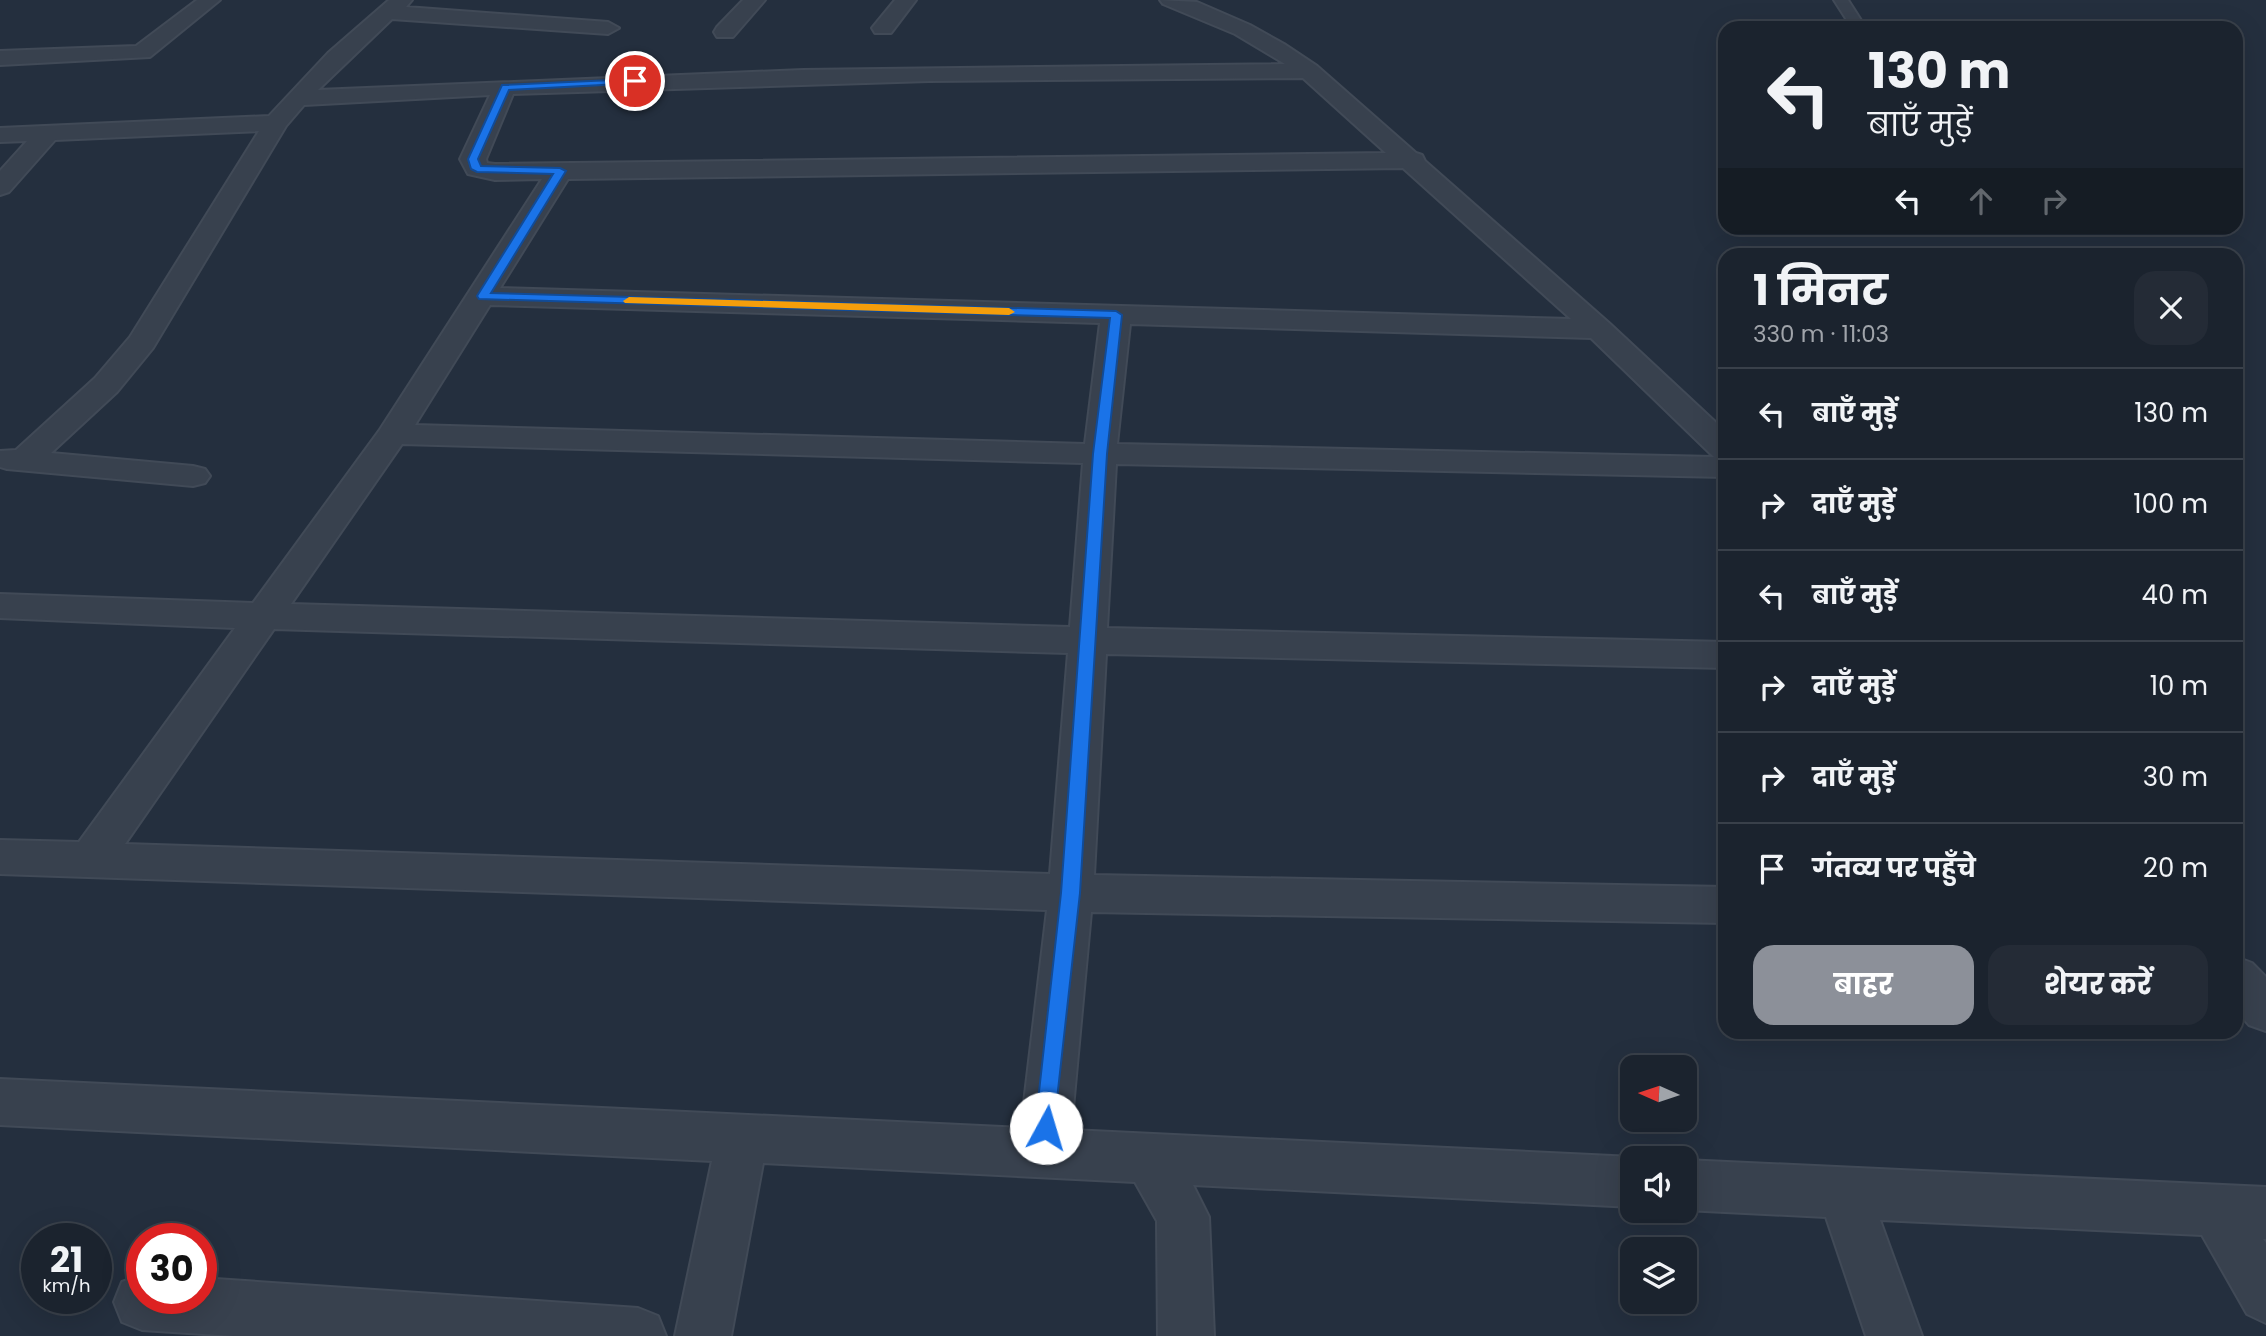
<!DOCTYPE html>
<html lang="hi">
<head>
<meta charset="utf-8">
<style>
  body { margin:0; font-family:Poppins,"Noto Sans Devanagari",sans-serif; background:#242b36; color:#f1f3f6; height:100vh; display:flex; flex-direction:column; font-size:26px; white-space:nowrap }
  * { box-sizing:border-box; margin:0 }
  p { font-size:23px; color:#a0a4aa }
  .icon { flex:none; width:38px; height:38px; fill:none; stroke:currentColor; stroke-width:2; stroke-linecap:round; stroke-linejoin:round }
  .map { position:relative; flex:1; overflow:hidden }
  .panel { position:absolute; left:1718px; top:248px; width:525px; height:791px; display:flex; flex-direction:column; background:#1b232e; border-radius:21px; box-shadow:0 7px 28px #0002,0 0 0 2px #39404a }
  .panel>* { flex:none }
  .guide { position:absolute; left:1718px; top:21px; width:525px; height:214px; border-radius:21px; box-shadow:0 7px 28px #0002,0 0 0 2px #39404a; background:#1b232e; color:#f1f3f6; overflow:hidden }
  .needle { width:46px; rotate:273deg }
  .controls { position:absolute; left:1620px; top:1055px; display:grid; gap:14px }
  .controls a { display:grid; place-items:center; width:77px; height:77px; border-radius:14px; background:#1b232e; box-shadow:0 7px 28px #0002,0 0 0 2px #39404a; font-size:35px }
  .speed { position:absolute; left:21px; top:1223px; display:flex; gap:14px; font-size:35px; font-weight:700; text-align:center }
  .speed>* { display:grid; place-content:center; width:91px; height:91px; border-radius:50%; background:#1b232e; box-shadow:0 7px 28px #0002,0 0 0 2px #39404a; line-height:1 }
  .speed small { font-size:18px; font-weight:400 }
  .speed .limit { border:10px solid #d22; background:#fff; color:#111 }
  .pin { position:absolute; display:grid; place-items:center; width:60px; height:60px; color:#fff; margin:-30px; border:4px solid #fff; border-radius:50%; box-shadow:0 2px 7px #0007 }
  .me { position:absolute; width:77px; margin:-38px; rotate:6deg; stroke-linejoin:round; filter:drop-shadow(0 0 5px #0008) }
  .turn { display:flex; align-items:center; gap:24px; height:147px; padding:0 35px; font-size:32px }
  .turn .icon { width:91px; height:91px; stroke-width:2.5 }
  .turn b { display:block; font-size:49px; line-height:60px }
  .lanes { display:flex; align-items:center; height:66px; padding:0 35px; background:#0003; justify-content:center; gap:35px; direction:ltr }
  .lanes .off { opacity:.35 }
  .round { display:grid; place-items:center; flex:none; width:74px; height:74px; border-radius:21px; background:#242b36 }
  .overview { display:flex; align-items:center; justify-content:space-between; height:119px; padding:0 35px }
  h1 { font-size:42px; font-weight:700; line-height:52px }
  .primary-button { display:flex; gap:14px; margin-top:auto; padding:14px 35px }
  .primary-button a { flex:1; height:80px; border-radius:21px; background:#8c9099; color:#fff; font-size:28px; font-weight:700; line-height:80px; text-align:center }
  .primary-button a+a { background:#242b36; color:#f1f3f6 }
  ul { padding:0; list-style:none }
  li { display:flex; align-items:center; gap:21px; height:91px; padding:0 35px; border-top:2px solid #39404a }
  li div { flex:1 }
  li b { display:block; font-size:26px }
  li em { font-style:normal }
  .map>svg:first-child { display:block }
  .lines { fill:none; stroke-linecap:round; stroke-linejoin:round }
  .service-casing { stroke:#414a57; stroke-width:4 }
  .minor-casing { stroke:#414a57; stroke-width:4 }
  .service { fill:#38414e; fill-rule:evenodd }
  .minor { fill:#38414e; fill-rule:evenodd }
  .route { fill:#1a73e8; stroke:#114b97; stroke-width:2 }
  .slow { fill:#f59e0b }
</style>
</head>
<body>
<div class="map">
<svg width="2266" height="1336" viewBox="0 0 2266 1336">
  <rect width="100%" height="100%" fill="#242f3e"/>
  <g class="lines">
    <defs>
      <polygon id="service" points="1834,0 1848,0 1866,28 1852,28"/>
      <g id="minor">
        <polygon points="197,0 220,0 150,57 0,65 0,51 136,46"/>
        <path d="M 389,0 L 412,0 L 406,7 L 608,22 L 619,28 L 608,34 L 392,19 L 318,90 L 803,70 L 1285,64 L 1235,34 L 1163,4 L 1160,0 L 1197,2 L 1250,25 L 1284,44 L 1317,66 L 1416,153 L 1422,155 L 1425,161 L 1609,323 L 1726,432 L 1726,477 L 1116,464 L 1107,628 L 1726,642 L 1726,668 L 1106,654 L 1094,875 L 1726,887 L 1726,923 L 1091,912 L 1071,1130 L 1633,1157 L 1636,1158 L 1633,1158 L 1633,1207 L 1193,1185 L 1209,1217 L 1214,1336 L 1158,1336 L 1157,1221 L 1135,1182 L 763,1163 L 731,1336 L 675,1336 L 712,1161 L 0,1125 L 0,1079 L 1021,1128 L 1047,910 L 0,874 L 0,840 L 79,842 L 235,628 L 0,618 L 0,594 L 253,603 L 379,431 L 542,179 L 495,180 L 468,174 L 460,159 L 490,95 L 304,105 L 286,126 L 153,348 L 117,392 L 51,453 L 193,466 L 205,469 L 210,476 L 205,483 L 193,486 L 7,469 L 0,467 L 0,451 L 16,450 L 95,378 L 130,337 L 259,131 L 55,140 L 9,192 L 0,195 L 0,171 L 27,141 L 0,142 L 0,128 L 269,116 L 328,53 ZM 1303,78 L 1386,153 L 495,164 L 487,163 L 486,159 L 513,94 L 929,81 ZM 1403,168 L 1571,319 L 500,288 L 568,179 ZM 490,305 L 1100,323 L 1085,444 L 415,425 ZM 1130,324 L 1591,338 L 1714,457 L 1117,444 ZM 402,444 L 1083,463 L 1070,627 L 291,604 ZM 274,629 L 1068,653 L 1050,874 L 125,844 Z"/>
        <polygon points="743,0 765,0 733,37 717,37 714,32 717,27"/>
        <polygon points="895,0 916,0 891,33 875,33 872,28"/>
        <polygon points="2236,957 2252,963 2266,977 2266,1031 2249,1025 2236,1010"/>
        <polygon points="1685,1160 2266,1187 2266,1239 2263,1239 2266,1243 2266,1323 2247,1314 2202,1235 1880,1220 1922,1336 1866,1336 1826,1217 1685,1210"/>
        <polygon points="142,1275 142,1298 201,1298 201,1278 638,1308 658,1316 666,1336 234,1336 142,1330 122,1322 114,1302 122,1282"/>
      </g>
    </defs>
    <use href="#service" class="service-casing"/>
    <use href="#minor" class="minor-casing"/>
    <use href="#service" class="service"/>
    <use href="#minor" class="minor"/>
  </g>
  <polygon class="route" points="635,79 639,83 509,90 478,159 481,166 560,168 566,171 491,293 1116,311 1122,315 1107,454 1080,893 1053,1135 1046,1138 1038,1135 1035,1128 1061,893 1093,454 1110,318 479,299 477,296 553,174 477,172 471,169 468,159 502,85"/>
  <polygon class="slow" points="629,297 1009,308 1015,312 1009,315 625,303 623,301"/>
</svg>
<div class="controls">
<a><svg class="needle" viewBox="-14 -14 28 28"><path d="M0-13l5 13h-10z" fill="#e53935"/><path d="M0 13l5-13h-10z" fill="#a0a4aa"/></svg></a>
<a><svg class="icon" aria-label="sound" viewBox="0 0 24 24"><path d="M4 9h4l5-4v14l-5-4H4zM17 9q2 3 0 6"/></svg></a>
<a><svg class="icon" aria-label="layers" viewBox="0 0 24 24"><path d="M12 4l9 5-9 5-9-5zM3 14l9 5 9-5"/></svg></a>
</div>
<div class="speed"><div>21<small>km/h</small></div><div class="limit">30</div></div>
<div class="pin" style="left:635px;top:81px;background:#d93025"><svg class="icon" aria-label="arrive" viewBox="0 0 24 24"><path d="M6 21V4h12l-3 4 3 4H6"/></svg></div>
<svg class="me" style="left:1046px;top:1128px" viewBox="-20 -20 40 40"><circle r="19" fill="#fff"/><path d="M0-13L10 11 0 6-10 11z" fill="#1a73e8"/></svg>
<div class="guide">
<div class="turn"><svg class="icon" aria-label="left" viewBox="0 0 24 24"><path d="M17 20v-9H6M10 6l-5 5 5 5"/></svg><div><b>130 m</b>बाएँ मुड़ें</div></div>
<div class="lanes"><svg class="icon" aria-label="left" viewBox="0 0 24 24"><path d="M17 20v-9H6M10 6l-5 5 5 5"/></svg><svg class="icon off" aria-label="ahead" viewBox="0 0 24 24"><path d="M12 20V5M6 11l6-6 6 6"/></svg><svg class="icon off" aria-label="right" viewBox="0 0 24 24"><path d="M7 20v-9h11M14 6l5 5-5 5"/></svg></div>
</div>
<section class="panel">
<div class="overview"><div><h1>1 मिनट</h1><p>330 m · 11:03</p></div><a class="round"><svg class="icon" aria-label="close" viewBox="0 0 24 24"><path d="M6 6l12 12M18 6L6 18"/></svg></a></div>
<ul>
<li><svg class="icon" aria-label="left" viewBox="0 0 24 24"><path d="M17 20v-9H6M10 6l-5 5 5 5"/></svg><div><b>बाएँ मुड़ें</b></div><em>130 m</em></li>
<li><svg class="icon" aria-label="right" viewBox="0 0 24 24"><path d="M7 20v-9h11M14 6l5 5-5 5"/></svg><div><b>दाएँ मुड़ें</b></div><em>100 m</em></li>
<li><svg class="icon" aria-label="left" viewBox="0 0 24 24"><path d="M17 20v-9H6M10 6l-5 5 5 5"/></svg><div><b>बाएँ मुड़ें</b></div><em>40 m</em></li>
<li><svg class="icon" aria-label="right" viewBox="0 0 24 24"><path d="M7 20v-9h11M14 6l5 5-5 5"/></svg><div><b>दाएँ मुड़ें</b></div><em>10 m</em></li>
<li><svg class="icon" aria-label="right" viewBox="0 0 24 24"><path d="M7 20v-9h11M14 6l5 5-5 5"/></svg><div><b>दाएँ मुड़ें</b></div><em>30 m</em></li>
<li><svg class="icon" aria-label="arrive" viewBox="0 0 24 24"><path d="M6 21V4h12l-3 4 3 4H6"/></svg><div><b>गंतव्य पर पहुँचे</b></div><em>20 m</em></li>
</ul>
<div class="primary-button"><a>बाहर</a><a>शेयर करें</a></div>
</section>
</div>
</body>
</html>
